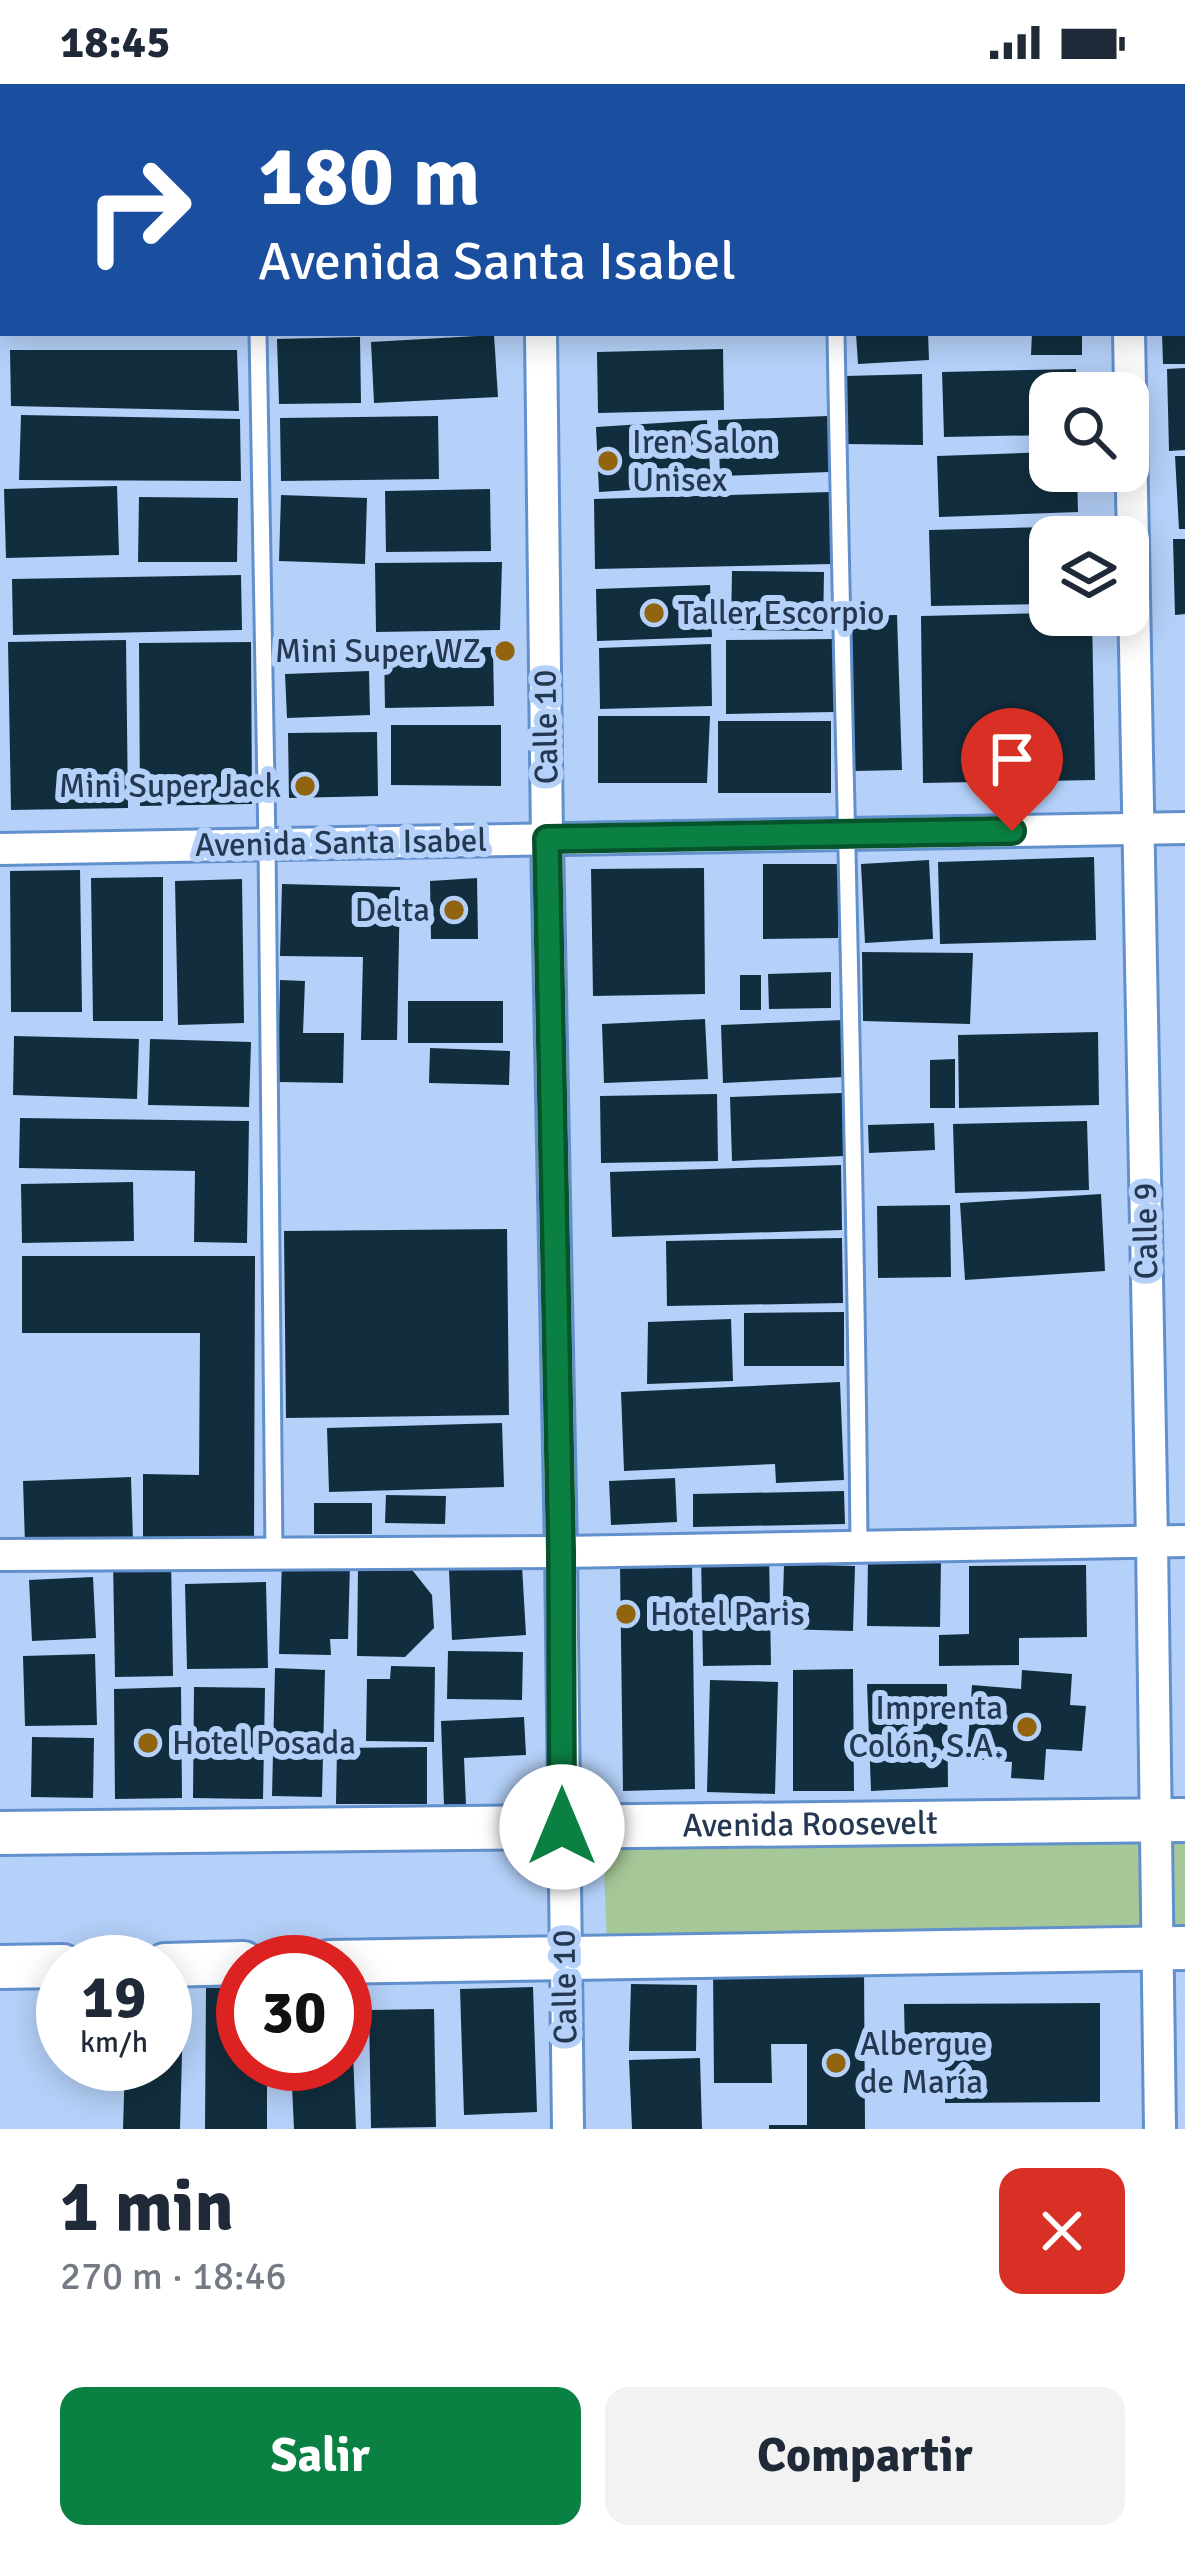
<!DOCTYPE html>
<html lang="es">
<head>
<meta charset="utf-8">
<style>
  body { margin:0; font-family:Signika,sans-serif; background:#f2f2f3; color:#1f2937; height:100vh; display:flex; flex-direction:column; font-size:45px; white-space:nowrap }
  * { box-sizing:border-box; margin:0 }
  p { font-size:39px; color:#747a83 }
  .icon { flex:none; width:66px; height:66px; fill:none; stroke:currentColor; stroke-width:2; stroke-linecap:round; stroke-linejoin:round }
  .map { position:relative; height:2045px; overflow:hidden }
  .details { display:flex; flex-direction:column; background:#fff; flex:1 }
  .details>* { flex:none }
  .guide { position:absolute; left:0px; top:0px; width:1185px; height:252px; box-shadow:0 6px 30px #0003; background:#1a4fa0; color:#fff; overflow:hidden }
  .fabs { position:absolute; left:1029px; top:288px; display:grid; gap:24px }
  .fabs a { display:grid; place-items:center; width:120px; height:120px; border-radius:24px; background:#fff; box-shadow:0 6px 30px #0003; font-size:60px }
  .speed { position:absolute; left:36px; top:1851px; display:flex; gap:24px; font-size:60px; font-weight:700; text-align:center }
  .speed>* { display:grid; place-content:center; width:156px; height:156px; border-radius:50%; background:#fff; box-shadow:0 6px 30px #0003; line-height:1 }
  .speed small { font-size:30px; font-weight:400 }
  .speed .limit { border:18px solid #d22; background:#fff; color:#111 }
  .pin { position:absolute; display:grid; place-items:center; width:102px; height:102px; color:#fff; margin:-123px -51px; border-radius:50% 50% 50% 0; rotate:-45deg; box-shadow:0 0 12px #0007 }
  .pin .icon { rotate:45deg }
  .me { position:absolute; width:132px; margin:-66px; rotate:0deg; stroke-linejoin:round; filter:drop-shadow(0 0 9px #0008) }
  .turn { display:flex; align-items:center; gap:42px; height:252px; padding:0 60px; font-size:54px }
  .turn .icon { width:156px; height:156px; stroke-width:2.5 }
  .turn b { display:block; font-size:84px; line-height:102px }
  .round { display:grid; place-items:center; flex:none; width:126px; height:126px; border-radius:24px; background:#f2f2f3 }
  .headline { display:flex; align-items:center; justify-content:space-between; height:204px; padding:0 60px }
  h1 { font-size:72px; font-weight:700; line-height:90px }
  .primary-button { display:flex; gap:24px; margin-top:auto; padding:24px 60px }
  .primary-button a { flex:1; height:138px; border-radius:24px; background:#0b8043; color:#fff; font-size:48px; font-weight:700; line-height:138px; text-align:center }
  .primary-button a+a { background:#f2f2f3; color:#1f2937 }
  .status { display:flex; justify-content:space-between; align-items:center; height:84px; padding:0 60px; background:#fff; direction:ltr }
  .status svg { height:33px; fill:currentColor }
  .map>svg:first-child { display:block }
  .green { fill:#a6c798 }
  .building { fill:#122e3e }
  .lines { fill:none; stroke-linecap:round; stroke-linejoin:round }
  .service-casing { stroke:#6290cd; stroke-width:21 }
  .minor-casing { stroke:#6290cd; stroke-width:36 }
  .secondary-casing { stroke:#6290cd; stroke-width:48 }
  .service { stroke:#fff; stroke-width:15 }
  .minor { stroke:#fff; stroke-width:30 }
  .secondary { stroke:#fff; stroke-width:42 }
  .route-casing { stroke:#07532c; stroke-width:30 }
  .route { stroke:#0b8043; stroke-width:21 }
  .poi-dot { fill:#926410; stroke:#b5d1f9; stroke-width:4.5 }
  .labels { text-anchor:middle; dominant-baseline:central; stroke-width:12; stroke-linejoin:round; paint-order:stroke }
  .poi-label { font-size:33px; fill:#253852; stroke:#b5d1f9; text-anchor:start }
  .street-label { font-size:33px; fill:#253852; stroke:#b5d1f9 }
</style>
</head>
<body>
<div class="status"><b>18:45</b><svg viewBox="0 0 49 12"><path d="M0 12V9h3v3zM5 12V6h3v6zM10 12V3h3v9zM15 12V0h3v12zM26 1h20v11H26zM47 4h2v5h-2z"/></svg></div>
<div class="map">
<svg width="1185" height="2045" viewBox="0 0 1185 2045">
  <rect width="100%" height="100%" fill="#b5d1f9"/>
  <polygon class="green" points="1185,1752 1185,1844 607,1858 603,1762"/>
  <g class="building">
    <polygon points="856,249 928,249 929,276 858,280"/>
    <polygon points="1032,249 1082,249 1082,271 1031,271"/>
    <polygon points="1162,249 1185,249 1185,280 1163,280"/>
    <polygon points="494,251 498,313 374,319 371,258"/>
    <polygon points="360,253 361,319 279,320 277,255"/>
    <polygon points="723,265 724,326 598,329 597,268"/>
    <polygon points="10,266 237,266 239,327 11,322"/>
    <polygon points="1185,284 1185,366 1169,367 1167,285"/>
    <polygon points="1076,285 1077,309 1050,309 1050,351 944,353 942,288"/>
    <polygon points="922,290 923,361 846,360 845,292"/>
    <polygon points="21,331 240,335 241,397 19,396"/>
    <polygon points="438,332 439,395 281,397 280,334"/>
    <polygon points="828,332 829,388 720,392 718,336"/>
    <polygon points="707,336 711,401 599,408 596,343"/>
    <polygon points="1050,368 1050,387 1077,387 1078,428 939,433 937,372"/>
    <polygon points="1175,372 1185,372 1185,445 1179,445"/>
    <polygon points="117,402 119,471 6,474 4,405"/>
    <polygon points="490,405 491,467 386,468 385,407"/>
    <polygon points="830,408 832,480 595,485 594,415"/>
    <polygon points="281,411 367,414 365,480 279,477"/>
    <polygon points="139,413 238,414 237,478 138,478"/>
    <polygon points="1090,442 1090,453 1050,453 1050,520 931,522 929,446"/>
    <polygon points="1173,455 1185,455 1185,530 1175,531"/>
    <polygon points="502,478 500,546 376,548 375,479"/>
    <polygon points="732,487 824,488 823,547 731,546"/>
    <polygon points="241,491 242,546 13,551 12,495"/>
    <polygon points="710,501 712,553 597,557 596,505"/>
    <polygon points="1050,529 1092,531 1095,696 923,699 921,532"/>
    <polygon points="897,531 902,686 855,687 851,532"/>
    <polygon points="834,555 835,628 726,630 726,556"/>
    <polygon points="126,556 128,724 11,726 8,558"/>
    <polygon points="251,558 252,720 140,722 139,559"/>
    <polygon points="711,560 712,622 600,625 599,564"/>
    <polygon points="493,563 494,622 385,624 384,565"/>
    <polygon points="369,587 370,631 287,634 285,590"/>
    <polygon points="598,632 710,632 707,699 598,699"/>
    <rect x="718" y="637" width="113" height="72"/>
    <polygon points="391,641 501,641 501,702 391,701"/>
    <polygon points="377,648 378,712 289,714 288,649"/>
    <polygon points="1094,773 1096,856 940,860 938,778"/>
    <polygon points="929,776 933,855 865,859 861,780"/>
    <polygon points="763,780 838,780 838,854 763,855"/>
    <polygon points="704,784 705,910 593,912 591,785"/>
    <polygon points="80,786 82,928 11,928 10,787"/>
    <polygon points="163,793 163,937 93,937 91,794"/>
    <polygon points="477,794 478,855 431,855 430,797"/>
    <polygon points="242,795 244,939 178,941 175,797"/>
    <polygon points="282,800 400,803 397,956 361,956 363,873 280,872"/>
    <polygon points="862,868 973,869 970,940 863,937"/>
    <polygon points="831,888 831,924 769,925 768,890"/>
    <rect x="740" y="891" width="21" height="35"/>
    <polygon points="280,896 305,897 303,949 344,949 343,999 278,998"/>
    <rect x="408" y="917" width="95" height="42"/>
    <polygon points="705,935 708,995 604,999 602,940"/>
    <polygon points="843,936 845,993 723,999 721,941"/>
    <polygon points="1098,948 1099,1021 959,1024 958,951"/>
    <polygon points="14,952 139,955 137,1015 13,1011"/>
    <polygon points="150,955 251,958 249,1023 148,1021"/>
    <polygon points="430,964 510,967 509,1001 429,999"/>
    <polygon points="955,975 955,1024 930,1024 930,976"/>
    <polygon points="842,1009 844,1072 732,1077 730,1013"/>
    <polygon points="717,1010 718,1077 601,1079 600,1012"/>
    <polygon points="20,1034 249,1037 247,1159 194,1158 195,1087 19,1084"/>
    <polygon points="1087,1037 1089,1106 955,1109 953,1040"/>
    <polygon points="934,1039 935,1066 869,1069 868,1041"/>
    <polygon points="841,1081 842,1146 612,1153 610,1088"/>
    <polygon points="133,1098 134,1157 22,1159 21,1100"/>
    <polygon points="1101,1110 1105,1187 965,1196 960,1119"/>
    <polygon points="950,1121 951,1193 878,1194 877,1122"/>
    <polygon points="507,1145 509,1331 286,1334 284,1147"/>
    <polygon points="842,1154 843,1219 667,1222 666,1157"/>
    <polygon points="22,1172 255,1172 254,1463 143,1463 143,1390 199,1391 200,1249 22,1249"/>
    <polygon points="844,1228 844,1282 744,1282 744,1229"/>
    <polygon points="731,1235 733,1297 647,1300 648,1238"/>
    <polygon points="840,1298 844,1396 776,1399 775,1380 624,1387 621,1308"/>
    <polygon points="502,1339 504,1403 329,1408 327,1344"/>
    <polygon points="131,1393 133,1458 25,1461 23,1397"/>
    <polygon points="675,1394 677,1438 611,1441 609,1397"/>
    <polygon points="844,1407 845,1440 693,1443 693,1410"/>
    <polygon points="386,1411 446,1412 445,1440 385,1439"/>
    <rect x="314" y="1419" width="58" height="31"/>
    <polygon points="769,1468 771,1581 703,1582 701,1470"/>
    <polygon points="171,1474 173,1592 115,1593 113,1476"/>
    <polygon points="868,1475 941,1475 940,1543 867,1542"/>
    <polygon points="282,1477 350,1479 348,1555 330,1555 331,1571 279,1570"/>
    <polygon points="692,1480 695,1705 623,1707 620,1481"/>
    <polygon points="784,1480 855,1482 853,1547 782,1545"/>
    <polygon points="1086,1481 1087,1553 1019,1554 1019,1581 939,1582 939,1551 969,1550 969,1482"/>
    <polygon points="358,1482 409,1482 432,1511 434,1544 405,1573 357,1572"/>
    <polygon points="522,1482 526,1551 452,1556 449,1486"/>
    <polygon points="93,1493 96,1554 32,1557 29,1496"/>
    <polygon points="266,1498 268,1584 187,1585 185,1500"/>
    <polygon points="448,1567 523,1568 522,1616 447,1615"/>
    <polygon points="95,1570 97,1641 25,1642 23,1572"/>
    <polygon points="391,1582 435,1583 434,1658 366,1657 367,1595 390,1595"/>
    <polygon points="275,1584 325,1586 322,1713 272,1712"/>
    <polygon points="853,1585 854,1707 793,1707 793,1586"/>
    <polygon points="1022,1586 1072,1590 1070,1621 1086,1622 1082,1667 1046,1665 1044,1696 1011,1694 1012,1678 967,1675 972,1601 1021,1605"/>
    <polygon points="710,1596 778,1598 775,1710 707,1708"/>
    <polygon points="867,1600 947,1600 948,1703 871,1707"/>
    <polygon points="181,1603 182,1714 115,1715 114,1605"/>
    <polygon points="194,1603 265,1604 263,1715 193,1714"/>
    <polygon points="524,1633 526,1671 464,1674 466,1721 444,1721 441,1637"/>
    <polygon points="32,1653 94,1654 93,1714 31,1713"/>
    <polygon points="427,1663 427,1720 336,1720 337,1664"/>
    <polygon points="864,1882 865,2045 769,2045 769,2041 807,2041 807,1960 771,1960 772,1999 714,1999 713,1883"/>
    <polygon points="631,1900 697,1901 696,1967 629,1967"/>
    <polygon points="533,1903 537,2028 464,2031 460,1905"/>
    <polygon points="206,1904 243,1904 243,1980 267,1980 267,2045 205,2045"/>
    <polygon points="345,1918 351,1918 356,2045 294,2045 291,1980 345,1980"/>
    <polygon points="1100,1919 1100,2018 945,2019 945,1962 905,1962 904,1920"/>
    <polygon points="434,1925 436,2043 371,2044 369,1926"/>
    <polygon points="165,1932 183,1933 180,2045 123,2045 125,1980 165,1980"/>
    <polygon points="700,1974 702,2045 632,2045 629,1976"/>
  </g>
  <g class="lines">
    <defs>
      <g id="service">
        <polyline points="254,0 254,3"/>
        <polyline points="832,0 832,3"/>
        <polyline points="258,249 267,760 274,1470"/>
        <path d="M 836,249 C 843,654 856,1058 859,1463"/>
      </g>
      <g id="minor">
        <polyline points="538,0 538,3"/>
        <polyline points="1124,0 1124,3"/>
        <polyline points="541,249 547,755 561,1468 568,2045"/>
        <polyline points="1129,249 1152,1458 1160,2045"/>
        <polyline points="0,765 1185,744"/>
        <polyline points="0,1471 561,1468 1185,1457"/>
      </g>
      <g id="secondary">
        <path id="s1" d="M 0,1749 L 1185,1736"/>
        <polyline points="329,1878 1185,1864"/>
        <polyline points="165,1881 243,1879"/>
        <polyline points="0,1883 63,1882"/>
      </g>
    </defs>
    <use href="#service" class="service-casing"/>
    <use href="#minor" class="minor-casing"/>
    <use href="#secondary" class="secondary-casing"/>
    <use href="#service" class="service"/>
    <use href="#minor" class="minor"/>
    <use href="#secondary" class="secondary"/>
  </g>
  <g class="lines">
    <defs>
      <polyline id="route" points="562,1743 561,1468 547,755 1012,747"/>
    </defs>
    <use href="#route" class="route-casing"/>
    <use href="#route" class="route"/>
  </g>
  <g class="poi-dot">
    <circle cx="608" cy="377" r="12"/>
    <circle cx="654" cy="529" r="12"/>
    <circle cx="505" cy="567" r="12"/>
    <circle cx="305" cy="702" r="12"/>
    <circle cx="454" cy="826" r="12"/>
    <circle cx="626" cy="1530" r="12"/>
    <circle cx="1027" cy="1643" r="12"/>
    <circle cx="148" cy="1659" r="12"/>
    <circle cx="836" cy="1979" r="12"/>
  </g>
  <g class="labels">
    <g class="poi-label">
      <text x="632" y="358">Iren Salon<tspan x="632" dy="38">Unisex</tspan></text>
      <text x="678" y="529">Taller Escorpio</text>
      <text x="481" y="567" text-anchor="end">Mini Super WZ</text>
      <text x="281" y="702" text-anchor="end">Mini Super Jack</text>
      <text x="430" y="826" text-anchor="end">Delta</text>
      <text x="650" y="1530">Hotel Paris</text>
      <text x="1003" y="1624" text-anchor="end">Imprenta<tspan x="1003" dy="38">Colón, S.A.</tspan></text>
      <text x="172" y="1659">Hotel Posada</text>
      <text x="860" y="1960">Albergue<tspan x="860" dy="38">de María</tspan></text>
    </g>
    <g class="street-label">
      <text transform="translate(546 643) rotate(-91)">Calle 10</text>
      <text transform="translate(341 759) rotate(-1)">Avenida Santa Isabel</text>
      <text transform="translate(1146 1147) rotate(-91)">Calle 9</text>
      <text stroke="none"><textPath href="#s1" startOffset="810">Avenida Roosevelt</textPath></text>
      <text transform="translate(565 1903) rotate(-91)">Calle 10</text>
    </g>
  </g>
</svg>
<div class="fabs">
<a><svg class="icon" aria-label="search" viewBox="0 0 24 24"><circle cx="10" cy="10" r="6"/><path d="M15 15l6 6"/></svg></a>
<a><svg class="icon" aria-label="layers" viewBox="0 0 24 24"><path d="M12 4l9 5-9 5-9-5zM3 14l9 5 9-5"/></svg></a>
</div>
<div class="speed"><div>19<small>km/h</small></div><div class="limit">30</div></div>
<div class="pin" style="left:1012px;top:747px;background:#d93025"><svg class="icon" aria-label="arrive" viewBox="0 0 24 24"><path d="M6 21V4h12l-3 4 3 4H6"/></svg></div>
<svg class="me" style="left:562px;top:1743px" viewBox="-20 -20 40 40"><circle r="19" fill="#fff"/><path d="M0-13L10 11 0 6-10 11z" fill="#0b8043"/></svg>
<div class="guide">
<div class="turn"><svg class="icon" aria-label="right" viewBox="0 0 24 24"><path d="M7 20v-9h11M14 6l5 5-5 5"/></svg><div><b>180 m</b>Avenida Santa Isabel</div></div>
</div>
</div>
<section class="details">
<div class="headline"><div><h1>1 min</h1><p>270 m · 18:46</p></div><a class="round" style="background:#d93025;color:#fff"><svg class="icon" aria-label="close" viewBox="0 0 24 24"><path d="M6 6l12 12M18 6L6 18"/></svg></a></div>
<div class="primary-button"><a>Salir</a><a>Compartir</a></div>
</section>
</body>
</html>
